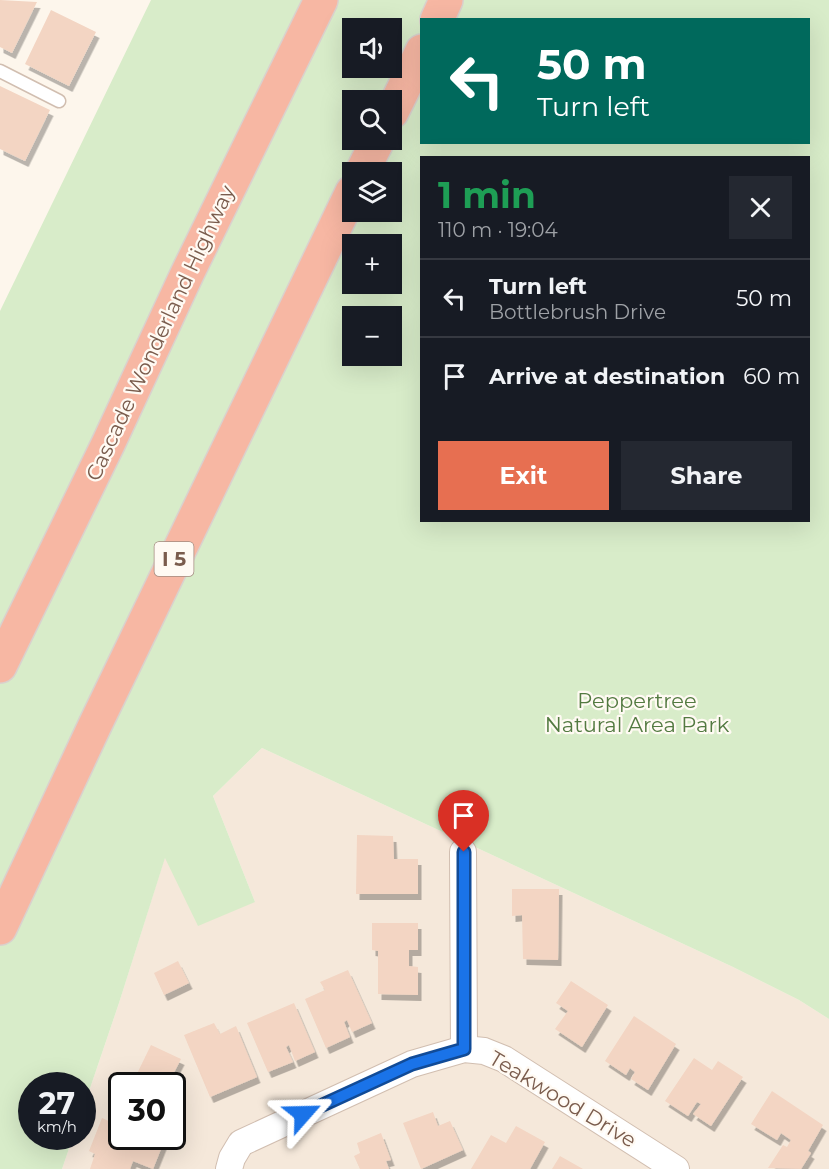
<!DOCTYPE html>
<html lang="en">
<head>
<meta charset="utf-8">
<style>
  body { margin:0; font-family:Montserrat,sans-serif; background:#242831; color:#f1f3f6; height:100vh; display:flex; flex-direction:column; font-size:22px; white-space:nowrap }
  * { box-sizing:border-box; margin:0 }
  p { font-size:20px; color:#9ea1a6 }
  .icon { flex:none; width:33px; height:33px; fill:none; stroke:currentColor; stroke-width:2; stroke-linecap:round; stroke-linejoin:round }
  .map { position:relative; flex:1; overflow:hidden }
  .side { position:absolute; left:420px; top:156px; width:390px; height:366px; display:flex; flex-direction:column; background:#171b24; border-radius:0px; box-shadow:0 6px 24px #0002 }
  .side>* { flex:none }
  .hud { position:absolute; left:420px; top:18px; width:390px; height:126px; border-radius:0px; box-shadow:0 6px 24px #0002; background:#00695c; color:#fff; overflow:hidden }
  .tools { position:absolute; left:342px; top:18px; display:grid; gap:12px }
  .tools a { display:grid; place-items:center; width:60px; height:60px; border-radius:0px; background:#171b24; box-shadow:0 6px 24px #0002; font-size:30px }
  .speed { position:absolute; left:18px; top:1072px; display:flex; gap:12px; font-size:30px; font-weight:700; text-align:center }
  .speed>* { display:grid; place-content:center; width:78px; height:78px; border-radius:50%; background:#171b24; box-shadow:0 6px 24px #0002; line-height:1 }
  .speed small { font-size:15px; font-weight:400 }
  .speed .limit { border:3px solid #111; border-radius:9px; background:#fff; color:#111 }
  .pin { position:absolute; display:grid; place-items:center; width:51px; height:51px; color:#fff; margin:-62px -26px; border-radius:50% 50% 50% 0; rotate:-45deg; box-shadow:0 0 6px #0007 }
  .pin .icon { rotate:45deg }
  .me { position:absolute; width:66px; margin:-33px; rotate:65deg; stroke-linejoin:round; filter:drop-shadow(0 0 4px #0008) }
  .turn { display:flex; align-items:center; gap:21px; height:126px; padding:0 18px; font-size:27px }
  .turn .icon { width:78px; height:78px; stroke-width:2.5 }
  .turn b { display:block; font-size:42px; line-height:51px }
  .round { display:grid; place-items:center; flex:none; width:63px; height:63px; border-radius:0px; background:#242831 }
  .headline { display:flex; align-items:center; justify-content:space-between; height:102px; padding:0 18px }
  h1 { font-size:36px; font-weight:700; line-height:45px; color:#1e9e55 }
  .primary-button { display:flex; gap:12px; margin-top:auto; padding:12px 18px }
  .primary-button a { flex:1; height:69px; border-radius:0px; background:#e76f51; color:#fff; font-size:24px; font-weight:700; line-height:69px; text-align:center }
  .primary-button a+a { background:#242831; color:#f1f3f6 }
  ul { padding:0; list-style:none }
  li { display:flex; align-items:center; gap:18px; height:78px; padding:0 18px; border-top:2px solid #363941 }
  li div { flex:1 }
  li b { display:block; font-size:22px }
  li em { font-style:normal }
  .map>svg:first-child { display:block }
  .residential { fill:#f5e8da; fill-rule:evenodd }
  .green { fill:#d8ecc9; fill-rule:evenodd }
  .building { fill:#f3d5c3; filter:url(#shadow) }
  .lines { fill:none; stroke-linecap:round; stroke-linejoin:round }
  .service-casing { stroke:#d1beb0; stroke-width:15 }
  .minor-casing { stroke:#d1beb0; stroke-width:28 }
  .motorway-casing { stroke:#dad1cd; stroke-width:36 }
  .service { stroke:#fff; stroke-width:12 }
  .minor { stroke:#fff; stroke-width:26 }
  .motorway { stroke:#f7b7a3; stroke-width:33 }
  .route-casing { stroke:#114b97; stroke-width:15 }
  .route { stroke:#1a73e8; stroke-width:10 }
  .labels { text-anchor:middle; dominant-baseline:central; stroke-width:4.5; stroke-linejoin:round; paint-order:stroke }
  .shield { fill:#fffaf3; stroke:#a28b7f; stroke-width:1.5 }
  .shield-label { font-size:20px; font-weight:bold; fill:#7a5c4d }
  .street-label { font-size:21px; fill:#7a5c4d; stroke:#fffaf3 }
  .park-label { font-size:21px; fill:#537a41; stroke:#fffaf3 }
</style>
</head>
<body>
<div class="map">
<svg width="829" height="1169" viewBox="0 0 829 1169">
  <defs>
    <filter id="shadow"><feDropShadow dx="3.5" dy="6" stdDeviation="0" flood-color="#0004"/></filter>
  </defs>
  <rect width="100%" height="100%" fill="#fdf6ec"/>
  <path class="residential" d="M 262,748 L 733,967 L 799,1000 L 829,1019 L 829,1169 L 62,1169 L 73,1137 L 82,1137 L 83,1109 L 119,1003 L 165,857 L 168,862 L 255,902 L 213,796 ZM 122,1086 L 172,1086 L 172,1137 L 122,1137 Z"/>
  <path class="green" d="M 151,0 L 829,0 L 829,1019 L 799,1000 L 733,967 L 262,748 L 213,796 L 255,902 L 198,926 L 165,858 L 119,1003 L 83,1109 L 82,1086 L 32,1086 L 32,1137 L 73,1137 L 62,1169 L 0,1169 L 0,311 ZM 422,20 L 808,20 L 808,142 L 422,142 ZM 352,28 L 392,28 L 392,68 L 352,68 ZM 352,100 L 392,100 L 392,140 L 352,140 ZM 422,158 L 808,158 L 808,520 L 422,520 ZM 352,172 L 392,172 L 392,212 L 352,212 ZM 352,244 L 392,244 L 392,284 L 352,284 ZM 352,316 L 392,316 L 392,356 L 352,356 Z"/>
  <g class="building">
    <polygon points="0,0 37,2 12,53 0,47"/>
    <polygon points="51,10 96,32 69,86 25,64"/>
    <polygon points="0,86 50,110 25,161 0,149"/>
    <polygon points="357,835 393,836 394,859 418,859 418,894 356,894"/>
    <polygon points="512,889 559,889 558,960 523,959 522,915 512,916"/>
    <polygon points="372,923 418,923 418,950 409,950 409,966 418,967 418,995 378,994 378,951 372,950"/>
    <polygon points="178,961 189,983 164,995 154,973"/>
    <polygon points="348,970 372,1023 352,1032 347,1020 344,1022 350,1037 326,1048 305,999 325,990 320,982"/>
    <polygon points="571,981 608,1005 582,1047 555,1029 568,1011 556,1003"/>
    <polygon points="294,1003 315,1052 295,1061 289,1045 286,1047 293,1062 268,1072 247,1023"/>
    <polygon points="634,1016 676,1044 648,1090 631,1079 635,1072 630,1068 626,1075 605,1061"/>
    <polygon points="214,1023 220,1034 236,1026 257,1077 210,1097 184,1035"/>
    <polygon points="151,1045 181,1059 167,1086 131,1086"/>
    <polygon points="694,1058 712,1070 718,1061 743,1077 711,1126 693,1114 701,1104 697,1102 688,1116 665,1101"/>
    <polygon points="772,1091 823,1125 808,1151 811,1153 801,1169 768,1168 783,1145 787,1147 791,1140 781,1133 777,1140 751,1124"/>
    <polygon points="433,1112 438,1126 450,1121 463,1150 421,1169 403,1123"/>
    <polygon points="102,1118 122,1127 122,1137 147,1137 163,1144 153,1169 133,1161 130,1169 90,1169 95,1154 89,1151"/>
    <polygon points="516,1126 545,1142 530,1169 471,1169 491,1135 506,1143"/>
    <polygon points="381,1133 391,1160 386,1161 389,1169 360,1169 354,1156 360,1153 357,1143"/>
    <polygon points="560,1156 583,1169 552,1169"/>
  </g>
  <g class="lines">
    <defs>
      <polyline id="service" points="0,71 59,101"/>
      <g id="minor">
        <polyline points="463,852 464,1049"/>
        <polyline points="229,1169 232,1158 241,1143 412,1064 464,1049 484,1051 504,1059 676,1169"/>
      </g>
      <g id="motorway">
        <polyline points="437,20 446,0"/>
        <polyline points="392,112 422,51"/>
        <polyline points="362,172 378,140"/>
        <polyline points="0,666 109,442 187,274 321,0"/>
        <polyline points="0,928 95,725 352,192"/>
      </g>
    </defs>
    <use href="#service" class="service-casing"/>
    <use href="#minor" class="minor-casing"/>
    <use href="#motorway" class="motorway-casing"/>
    <use href="#service" class="service"/>
    <use href="#minor" class="minor"/>
    <use href="#motorway" class="motorway"/>
  </g>
  <g class="lines">
    <defs>
      <polyline id="route" points="303,1114 412,1064 464,1049 464,852"/>
    </defs>
    <use href="#route" class="route-casing"/>
    <use href="#route" class="route"/>
  </g>
  <g class="labels">
    <rect class="shield" x="154.5" y="542" width="39" height="34" rx="4.5"/>
    <g class="shield-label">
      <text x="174" y="559">I 5</text>
    </g>
    <g class="street-label">
      <text transform="translate(160 333) rotate(-65)">Cascade Wonderland Highway</text>
      <text transform="translate(563 1099) rotate(31)">Teakwood Drive</text>
    </g>
    <g class="park-label">
      <text x="637" y="700">Peppertree<tspan x="637" dy="24">Natural Area Park</tspan></text>
    </g>
  </g>
</svg>
<div class="tools">
<a><svg class="icon" aria-label="sound" viewBox="0 0 24 24"><path d="M4 9h4l5-4v14l-5-4H4zM17 9q2 3 0 6"/></svg></a>
<a><svg class="icon" aria-label="search" viewBox="0 0 24 24"><circle cx="10" cy="10" r="6"/><path d="M15 15l6 6"/></svg></a>
<a><svg class="icon" aria-label="layers" viewBox="0 0 24 24"><path d="M12 4l9 5-9 5-9-5zM3 14l9 5 9-5"/></svg></a>
<a>+</a>
<a>−</a>
</div>
<div class="speed"><div>27<small>km/h</small></div><div class="limit">30</div></div>
<div class="pin" style="left:464px;top:852px;background:#d93025"><svg class="icon" aria-label="arrive" viewBox="0 0 24 24"><path d="M6 21V4h12l-3 4 3 4H6"/></svg></div>
<svg class="me" style="left:303px;top:1114px" viewBox="-20 -20 40 40"><path d="M0-17L14 15 0 8-14 15z" fill="#1a73e8" stroke="#fff" stroke-width="4"/></svg>
<div class="hud">
<div class="turn"><svg class="icon" aria-label="left" viewBox="0 0 24 24"><path d="M17 20v-9H6M10 6l-5 5 5 5"/></svg><div><b>50 m</b>Turn left</div></div>
</div>
<section class="side">
<div class="headline"><div><h1>1 min</h1><p>110 m · 19:04</p></div><a class="round"><svg class="icon" aria-label="close" viewBox="0 0 24 24"><path d="M6 6l12 12M18 6L6 18"/></svg></a></div>
<ul>
<li><svg class="icon" aria-label="left" viewBox="0 0 24 24"><path d="M17 20v-9H6M10 6l-5 5 5 5"/></svg><div><b>Turn left</b><p>Bottlebrush Drive</p></div><em>50 m</em></li>
<li><svg class="icon" aria-label="arrive" viewBox="0 0 24 24"><path d="M6 21V4h12l-3 4 3 4H6"/></svg><div><b>Arrive at destination</b></div><em>60 m</em></li>
</ul>
<div class="primary-button"><a>Exit</a><a>Share</a></div>
</section>
</div>
</body>
</html>
